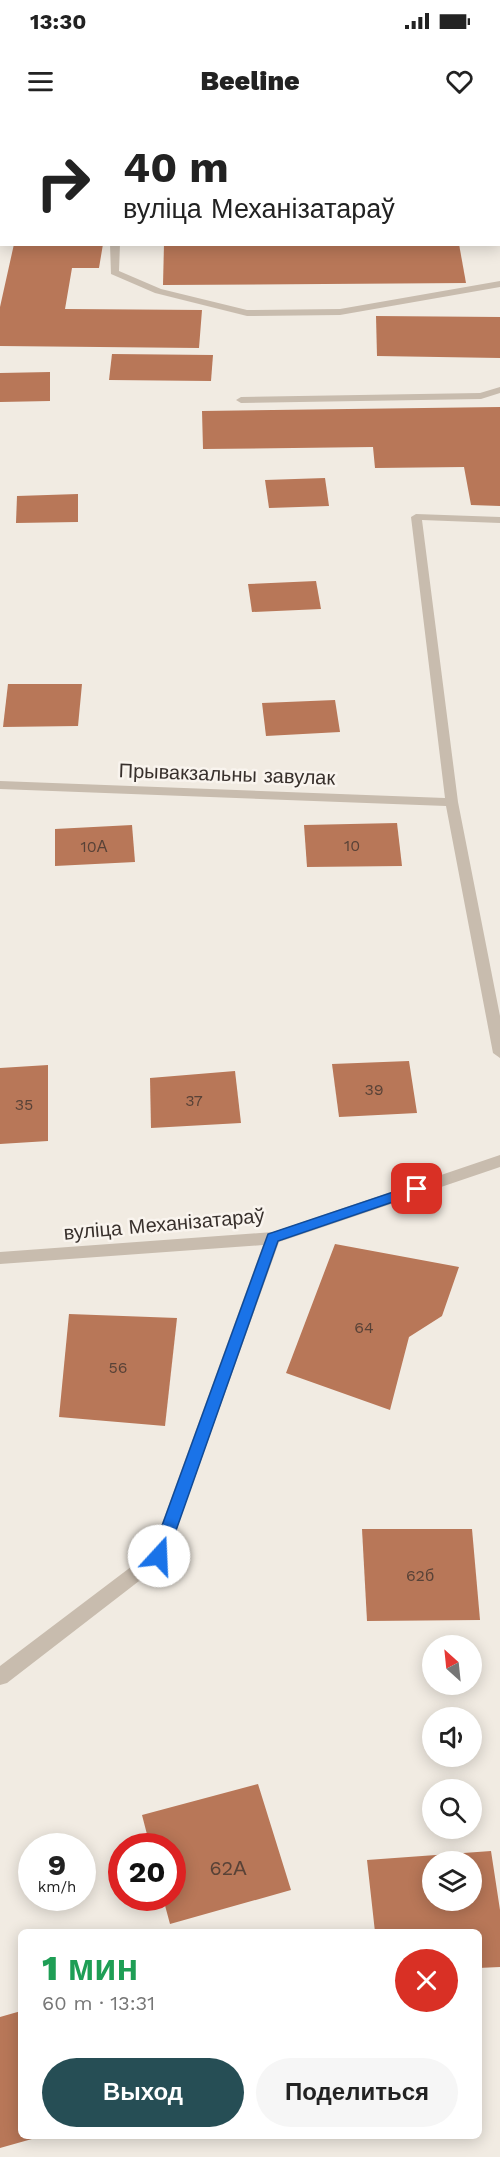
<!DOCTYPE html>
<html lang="ru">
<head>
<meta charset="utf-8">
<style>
  body { margin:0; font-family:"Work Sans",sans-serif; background:#f6f6f6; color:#222; height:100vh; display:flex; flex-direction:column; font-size:22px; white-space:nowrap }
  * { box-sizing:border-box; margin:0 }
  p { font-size:20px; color:#767676 }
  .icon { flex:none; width:33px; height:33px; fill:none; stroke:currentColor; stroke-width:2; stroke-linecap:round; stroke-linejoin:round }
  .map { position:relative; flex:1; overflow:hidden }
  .side { position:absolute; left:18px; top:1809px; width:464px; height:210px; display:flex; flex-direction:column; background:#fff; border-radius:9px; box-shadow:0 3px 15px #0003 }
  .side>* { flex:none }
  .top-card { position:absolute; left:0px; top:0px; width:501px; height:126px; box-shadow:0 3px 15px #0003; background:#fff; color:#222; overflow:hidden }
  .needle { width:39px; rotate:333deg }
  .tools { position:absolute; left:422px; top:1515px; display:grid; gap:12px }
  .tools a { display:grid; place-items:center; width:60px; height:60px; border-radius:50%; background:#fff; box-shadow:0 3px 15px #0003; font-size:30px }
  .speed { position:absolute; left:18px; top:1713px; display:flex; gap:12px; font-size:30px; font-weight:700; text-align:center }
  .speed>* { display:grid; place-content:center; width:78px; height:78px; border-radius:50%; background:#fff; box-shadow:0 3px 15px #0003; line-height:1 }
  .speed small { font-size:15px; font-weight:400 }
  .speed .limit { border:9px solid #d22; background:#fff; color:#111 }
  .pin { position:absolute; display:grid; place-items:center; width:51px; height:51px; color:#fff; margin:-26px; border-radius:12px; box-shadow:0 3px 9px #0006 }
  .me { position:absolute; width:66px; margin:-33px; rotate:20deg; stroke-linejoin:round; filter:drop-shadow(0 0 4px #0008) }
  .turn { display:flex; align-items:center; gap:21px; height:126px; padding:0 24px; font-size:27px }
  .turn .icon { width:78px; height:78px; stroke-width:2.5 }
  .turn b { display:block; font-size:42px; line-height:51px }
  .round { display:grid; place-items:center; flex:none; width:63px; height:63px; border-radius:32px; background:#f6f6f6 }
  .overview { display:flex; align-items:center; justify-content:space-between; height:102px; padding:0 24px }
  h1 { font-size:36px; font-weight:800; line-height:45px; color:#1e9e55 }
  .cta { display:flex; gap:12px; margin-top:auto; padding:12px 24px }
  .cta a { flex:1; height:69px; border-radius:36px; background:#264e55; color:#fff; font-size:24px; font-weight:800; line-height:69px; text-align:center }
  .cta a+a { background:#f6f6f6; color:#222 }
  .status { display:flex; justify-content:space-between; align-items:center; height:42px; padding:0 30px; background:#fff; direction:ltr }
  .status svg { height:16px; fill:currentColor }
  header { display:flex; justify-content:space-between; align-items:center; height:78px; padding:0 24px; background:#fff; font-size:27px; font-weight:800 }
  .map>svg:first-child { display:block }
  .building { fill:#b87758; fill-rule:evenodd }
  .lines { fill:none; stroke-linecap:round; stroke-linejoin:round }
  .minor { fill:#c8bcae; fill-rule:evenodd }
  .route { fill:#1a73e8; stroke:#114b97; stroke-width:1.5 }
  .labels { text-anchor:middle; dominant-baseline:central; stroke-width:5; stroke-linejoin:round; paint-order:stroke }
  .number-label { font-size:16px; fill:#584237 }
  .street-label { font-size:20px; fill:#38302c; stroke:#f9f4ee }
  .near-number-label { font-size:20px; fill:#584237 }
</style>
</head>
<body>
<div class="status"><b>13:30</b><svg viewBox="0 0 49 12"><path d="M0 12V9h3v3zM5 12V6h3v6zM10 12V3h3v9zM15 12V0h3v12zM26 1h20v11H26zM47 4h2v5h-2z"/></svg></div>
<header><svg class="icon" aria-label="menu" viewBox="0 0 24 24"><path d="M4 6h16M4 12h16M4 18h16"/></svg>Beeline<svg class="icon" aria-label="heart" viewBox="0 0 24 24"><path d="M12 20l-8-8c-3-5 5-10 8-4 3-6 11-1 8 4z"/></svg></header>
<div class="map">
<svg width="500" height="2037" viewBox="0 0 500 2037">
  <rect width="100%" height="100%" fill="#f1ebe2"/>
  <g class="building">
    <polygon points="14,124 103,124 99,148 72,148 65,189 202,190 199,228 0,226 0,187"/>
    <polygon points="164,124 459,124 466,163 163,165"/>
    <polygon points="376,196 500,197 500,238 377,236"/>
    <polygon points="112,234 213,235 211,261 109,260"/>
    <polygon points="50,252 50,281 0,282 0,253"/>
    <polygon points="500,287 500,386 471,385 464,347 375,348 373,327 203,329 202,291"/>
    <polygon points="325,358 329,386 269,388 265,360"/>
    <polygon points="78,374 78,402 16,403 17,376"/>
    <polygon points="316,461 321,489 252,492 248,464"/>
    <polygon points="8,564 82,564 78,606 3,607"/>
    <polygon points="335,580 340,612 266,616 262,583"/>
    <polygon points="397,703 402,746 307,747 304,705"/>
    <polygon points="132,705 135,742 55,746 55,709"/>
    <polygon points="409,941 417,993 339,997 332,944"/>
    <polygon points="48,945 48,1021 0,1024 0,948"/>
    <polygon points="235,951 241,1003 151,1008 150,958"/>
    <polygon points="335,1124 459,1147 442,1196 409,1217 390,1290 286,1253"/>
    <polygon points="69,1194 177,1198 165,1306 59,1297"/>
    <polygon points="362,1409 472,1409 480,1500 367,1501"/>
    <polygon points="258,1664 291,1770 170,1804 163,1778 172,1778 172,1726 150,1726 142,1695"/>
    <path d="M 491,1731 L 500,1790 L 500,1847 L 478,1848 L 478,1812 L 375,1812 L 367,1740 ZM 432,1742 L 471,1742 L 471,1780 L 432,1780 Z"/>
    <polygon points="21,1891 21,2016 39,2017 0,2028 0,1897"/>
  </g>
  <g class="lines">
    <g class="minor">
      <polygon points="110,124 120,124 119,151 161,169 247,190 340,189 500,161 500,167 340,195 247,196 155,173 111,154"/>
      <polygon points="500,267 500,273 481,279 241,283 236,280 241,277 480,273"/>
      <polygon points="416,394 500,397 500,403 422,400 458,682 500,896 500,938 493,933 446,686 0,669 0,661 445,678 411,397"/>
      <polygon points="500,1035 500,1047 279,1122 165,1441 7,1563 0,1565 0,1546 152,1431 263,1125 0,1144 0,1132 273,1112"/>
    </g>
  </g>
  <polygon class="route" points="417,1064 422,1065 424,1069 422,1072 278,1121 167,1436 164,1441 159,1443 153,1441 151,1436 268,1114"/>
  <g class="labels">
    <g class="number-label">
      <text x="352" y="725">10</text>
      <text x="94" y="726">10А</text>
      <text x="374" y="969">39</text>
      <text x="194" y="980">37</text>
      <text x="24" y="984">35</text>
      <text x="364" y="1207">64</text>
      <text x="118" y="1247">56</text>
      <text x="420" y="1455">62б</text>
    </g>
    <g class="street-label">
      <text transform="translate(227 654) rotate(2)">Прывакзальны завулак</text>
      <text transform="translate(164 1104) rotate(-5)">вуліца Механізатараў</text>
    </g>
    <g class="near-number-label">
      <text x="228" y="1748">62А</text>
    </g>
  </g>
</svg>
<div class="tools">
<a><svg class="needle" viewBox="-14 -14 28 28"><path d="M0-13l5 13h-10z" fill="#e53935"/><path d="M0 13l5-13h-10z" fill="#767676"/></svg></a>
<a><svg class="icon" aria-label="sound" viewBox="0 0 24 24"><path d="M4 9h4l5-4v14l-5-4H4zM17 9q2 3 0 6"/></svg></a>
<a><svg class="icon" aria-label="search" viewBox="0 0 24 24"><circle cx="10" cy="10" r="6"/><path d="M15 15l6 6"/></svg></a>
<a><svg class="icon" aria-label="layers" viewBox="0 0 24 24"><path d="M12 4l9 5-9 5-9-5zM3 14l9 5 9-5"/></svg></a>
</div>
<div class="speed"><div>9<small>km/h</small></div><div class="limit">20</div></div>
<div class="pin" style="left:417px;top:1069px;background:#d93025"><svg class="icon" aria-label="arrive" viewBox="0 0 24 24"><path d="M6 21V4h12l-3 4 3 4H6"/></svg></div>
<svg class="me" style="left:159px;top:1436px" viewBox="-20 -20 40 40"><circle r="19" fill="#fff"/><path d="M0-13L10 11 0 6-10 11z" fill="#1a73e8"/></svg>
<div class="top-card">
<div class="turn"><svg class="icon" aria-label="right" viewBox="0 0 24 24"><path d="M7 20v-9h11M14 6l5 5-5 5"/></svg><div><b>40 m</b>вуліца Механізатараў</div></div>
</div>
<section class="side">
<div class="overview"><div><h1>1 мин</h1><p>60 m · 13:31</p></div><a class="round" style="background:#d93025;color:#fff"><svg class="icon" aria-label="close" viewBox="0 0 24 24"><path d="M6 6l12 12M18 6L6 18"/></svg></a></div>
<div class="cta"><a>Выход</a><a>Поделиться</a></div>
</section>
</div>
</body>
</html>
